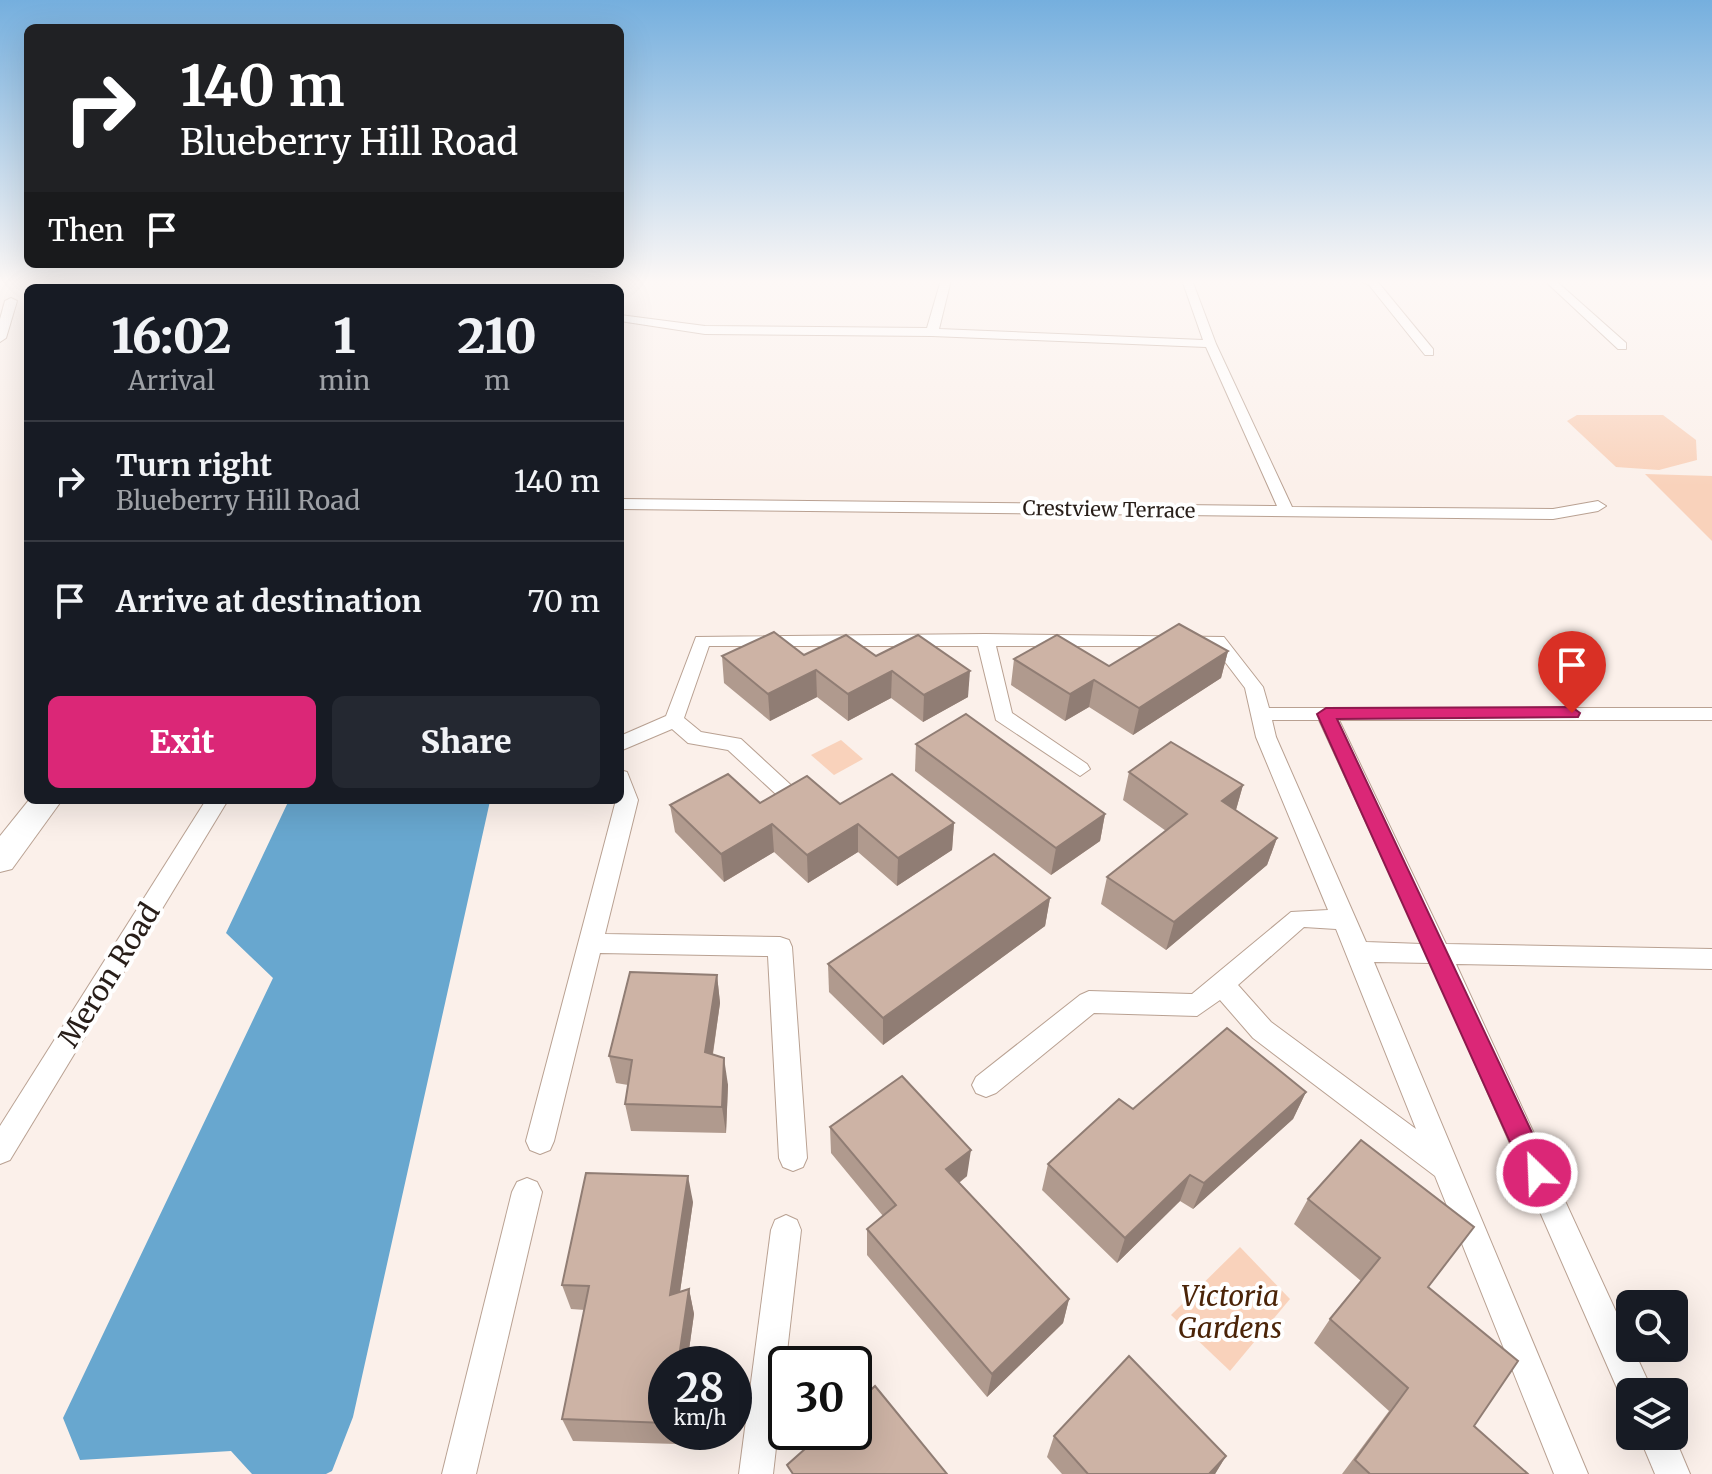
<!DOCTYPE html>
<html lang="en">
<head>
<meta charset="utf-8">
<style>
  body { margin:0; font-family:Merriweather,serif; background:#242831; color:#f1f3f6; height:100vh; display:flex; flex-direction:column; font-size:30px; white-space:nowrap }
  * { box-sizing:border-box; margin:0 }
  p { font-size:26px; color:#9ea1a6 }
  .icon { flex:none; width:44px; height:44px; fill:none; stroke:currentColor; stroke-width:2; stroke-linecap:round; stroke-linejoin:round }
  .map { position:relative; flex:1; overflow:hidden }
  .details { position:absolute; left:24px; top:284px; width:600px; height:520px; display:flex; flex-direction:column; background:#171b24; border-radius:12px; box-shadow:0 8px 32px #0002 }
  .details>* { flex:none }
  .guide { position:absolute; left:24px; top:24px; width:600px; height:244px; border-radius:12px; box-shadow:0 8px 32px #0002; background:#202124; color:#fff; overflow:hidden }
  .buttons { position:absolute; left:1616px; top:1290px; display:grid; gap:16px }
  .buttons a { display:grid; place-items:center; width:72px; height:72px; border-radius:12px; background:#171b24; box-shadow:0 8px 32px #0002; font-size:40px }
  .speed { position:absolute; left:648px; top:1346px; display:flex; gap:16px; font-size:40px; font-weight:700; text-align:center }
  .speed>* { display:grid; place-content:center; width:104px; height:104px; border-radius:50%; background:#171b24; box-shadow:0 8px 32px #0002; line-height:1 }
  .speed small { font-size:20px; font-weight:400 }
  .speed .limit { border:4px solid #111; border-radius:12px; background:#fff; color:#111 }
  .pin { position:absolute; display:grid; place-items:center; width:68px; height:68px; color:#fff; margin:-82px -34px; border-radius:50% 50% 50% 0; rotate:-45deg; box-shadow:0 0 8px #0007 }
  .pin .icon { rotate:45deg }
  .me { position:absolute; width:88px; margin:-44px; rotate:336deg; stroke-linejoin:round; filter:drop-shadow(0 0 6px #0008) }
  .turn { display:flex; align-items:center; gap:28px; height:168px; padding:0 24px; font-size:36px }
  .turn .icon { width:104px; height:104px; stroke-width:2.5 }
  .turn b { display:block; font-size:56px; line-height:68px }
  .then { display:flex; align-items:center; height:76px; padding:0 24px; background:#0003; gap:16px; font-size:30px }
  .eta { display:flex; justify-content:space-evenly; align-items:center; height:136px; text-align:center }
  .eta b { font-size:48px; font-weight:800; line-height:56px }
  .button { display:flex; gap:16px; margin-top:auto; padding:16px 24px }
  .button a { flex:1; height:92px; border-radius:12px; background:#db2777; color:#fff; font-size:32px; font-weight:800; line-height:92px; text-align:center }
  .button a+a { background:#242831; color:#f1f3f6 }
  ul { padding:0; list-style:none }
  li { display:flex; align-items:center; gap:24px; height:120px; padding:0 24px; border-top:2px solid #363941 }
  li div { flex:1 }
  li b { display:block; font-size:30px }
  li em { font-style:normal }
  .map>svg:first-child { display:block }
  .green { fill:#f9d2bb }
  .water { fill:#68a7cf }
  .lines { fill:none; stroke-linecap:round; stroke-linejoin:round }
  .minor-casing { stroke:#b9a192; stroke-width:2 }
  .secondary-casing { stroke:#b9a192; stroke-width:2 }
  .minor { fill:#fff; fill-rule:evenodd }
  .secondary { fill:#fff; fill-rule:evenodd }
  .wall { fill:#b09a8e }
  .shaded-wall { fill:#907d74 }
  .building { fill:#cdb3a5; stroke:#907d74; stroke-width:2 }
  .route { fill:#db2777; stroke:#8e194d; stroke-width:2 }
  .labels { text-anchor:middle; dominant-baseline:central; stroke-width:8; stroke-linejoin:round; paint-order:stroke }
  .far-street-label { font-size:20px; fill:#281e19; stroke:#fff }
  .near-street-label { font-size:28px; fill:#281e19; stroke:#fff }
  .near-park-label { font-size:28px; font-style:italic; fill:#4b2408; stroke:#fff }
</style>
</head>
<body>
<div class="map">
<svg width="1712" height="1474" viewBox="0 0 1712 1474">
  <rect width="100%" height="100%" fill="#fbf0ea"/>
  <g class="green">
    <polygon points="1577,415 1663,415 1696,440 1697,460 1659,470 1616,467 1567,421"/>
    <polygon points="1645,474 1712,476 1712,541"/>
    <polygon points="841,740 863,759 834,775 811,755"/>
    <polygon points="1240,1247 1290,1299 1230,1371 1171,1315"/>
  </g>
  <polygon class="water" points="289,800 490,801 353,1417 332,1471 326,1474 252,1474 231,1451 80,1460 63,1418 273,978 226,933"/>
  <g class="lines">
    <defs>
      <g id="minor">
        <polygon points="85,280 100,280 83,288 68,288"/>
        <polygon points="257,280 268,280 260,288 249,288"/>
        <polygon points="941,280 951,280 939,329 1203,340 1182,280 1192,280 1216,344 1292,507 1553,509 1598,501 1606,506 1598,511 1553,519 620,509 620,499 1277,506 1206,347 932,336 705,334 620,321 620,315 705,326 927,328"/>
        <polygon points="1359,280 1377,281 1433,349 1433,355 1425,355 1369,285"/>
        <polygon points="1544,280 1555,280 1626,343 1626,349 1618,349"/>
        <polygon points="11,298 17,301 6,338 0,342 0,319 5,301"/>
        <path d="M 985,634 L 1224,637 L 1263,687 L 1269,708 L 1712,708 L 1712,720 L 1339,720 L 1446,944 L 1712,949 L 1712,969 L 1456,964 L 1653,1392 L 1630,1392 L 1630,1406 L 1624,1404 L 1431,963 L 1374,962 L 1588,1474 L 1554,1474 L 1435,1176 L 1253,1038 L 1220,1000 L 1197,1016 L 1094,1013 L 996,1093 L 986,1097 L 976,1093 L 972,1085 L 976,1077 L 1080,995 L 1089,991 L 1192,994 L 1291,912 L 1328,910 L 1256,737 L 1245,688 L 1213,646 L 996,646 L 1012,713 L 1087,764 L 1090,769 L 1080,776 L 996,720 L 978,646 L 709,646 L 684,718 L 701,732 L 741,739 L 793,787 L 797,792 L 793,797 L 779,797 L 728,750 L 688,743 L 672,729 L 620,751 L 620,736 L 666,716 L 696,637 ZM 1272,720 L 1319,720 L 1422,944 L 1366,942 L 1276,737 ZM 1304,927 L 1336,929 L 1416,1129 L 1271,1022 L 1238,985 Z"/>
        <polygon points="620,770 627,772 638,800 605,934 780,937 789,940 792,947 807,1158 803,1167 793,1171 783,1167 779,1158 768,956 600,953 554,1141 550,1150 540,1154 530,1150 526,1141 616,800 620,800"/>
        <polygon points="206,800 228,800 10,1160 0,1164 0,1126"/>
        <polygon points="527,1178 537,1182 542,1192 476,1474 442,1474 512,1192 517,1182"/>
        <polygon points="786,1215 797,1220 801,1230 773,1474 739,1474 771,1230 775,1220"/>
        <polygon points="1639,1436 1674,1436 1690,1474 1655,1474"/>
      </g>
      <g id="secondary">
        <polygon points="446,280 462,280 456,288 440,288"/>
        <polygon points="29,800 62,800 12,869 0,872 0,836"/>
      </g>
    </defs>
    <use href="#minor" class="minor-casing"/>
    <use href="#secondary" class="secondary-casing"/>
    <use href="#minor" class="minor"/>
    <use href="#secondary" class="secondary"/>
  </g>
  <g class="wall">
    <polygon points="1228,651 1221,678 1133,735 1089,707 1065,721 1011,685 1014,659 1109,666"/>
    <polygon points="804,655 876,656 968,697 923,722 891,698 848,721 817,697 770,721 724,683 722,656"/>
    <polygon points="916,744 1105,814 1100,841 1051,875 915,771"/>
    <polygon points="1129,772 1243,785 1236,810 1277,838 1267,865 1166,950 1101,904 1107,877 1166,831 1123,800"/>
    <polygon points="760,803 840,804 954,823 952,850 897,886 858,852 808,883 774,852 724,882 675,832 670,805"/>
    <polygon points="1050,898 1045,926 883,1045 829,992 828,964"/>
    <polygon points="717,975 720,1003 713,1054 728,1085 726,1133 631,1131 625,1104 628,1085 616,1083 609,1056"/>
    <polygon points="1306,1092 1293,1119 1193,1209 1180,1201 1117,1263 1042,1190 1048,1164 1133,1109"/>
    <polygon points="830,1127 967,1176 959,1183 1069,1299 1063,1323 987,1397 867,1255 867,1229 883,1216 831,1153"/>
    <polygon points="1308,1199 1428,1287 1474,1426 1528,1474 1342,1474 1389,1411 1314,1343 1330,1319 1361,1281 1294,1224"/>
    <polygon points="693,1202 680,1292 689,1289 694,1314 687,1364 666,1364 666,1432 679,1432 677,1444 573,1441 562,1419 585,1310 571,1309 562,1285"/>
    <polygon points="1054,1436 1226,1456 1215,1474 1062,1474 1047,1457"/>
  </g>
  <g class="shaded-wall">
    <polygon points="1228,651 1221,678 1133,735 1139,708"/>
    <polygon points="816,670 817,697 770,721 768,694"/>
    <polygon points="892,671 891,698 848,721 848,694"/>
    <polygon points="970,671 968,697 923,722 924,695"/>
    <polygon points="1094,680 1089,707 1065,721 1070,694"/>
    <polygon points="1243,785 1235,813 1222,801"/>
    <polygon points="1105,814 1100,841 1051,875 1056,848"/>
    <polygon points="954,823 952,850 897,886 898,858"/>
    <polygon points="772,824 774,852 724,882 721,854"/>
    <polygon points="858,824 858,852 808,883 807,855"/>
    <polygon points="1277,838 1267,865 1166,950 1174,922"/>
    <polygon points="1050,898 1045,926 883,1045 883,1018"/>
    <polygon points="717,975 720,1003 709,1079 705,1052"/>
    <polygon points="724,1058 728,1085 726,1133 722,1107"/>
    <polygon points="1306,1092 1293,1119 1193,1209 1204,1183"/>
    <polygon points="971,1150 967,1176 943,1195 946,1169"/>
    <polygon points="1190,1175 1180,1201 1117,1263 1125,1238"/>
    <polygon points="688,1176 693,1202 676,1319 670,1295"/>
    <polygon points="689,1289 694,1314 687,1364 678,1364"/>
    <polygon points="1069,1299 1063,1323 987,1397 992,1374"/>
    <polygon points="673,1432 679,1432 677,1444"/>
    <polygon points="1226,1456 1215,1474 1209,1474"/>
  </g>
  <g class="building">
    <polygon points="1179,624 1228,651 1139,708 1094,680 1070,694 1014,659 1057,635 1109,666"/>
    <polygon points="774,632 804,655 846,635 876,656 918,635 970,671 924,695 892,671 848,694 816,670 768,694 722,656"/>
    <polygon points="966,714 1105,814 1056,848 916,744"/>
    <polygon points="1171,742 1243,785 1222,801 1277,838 1174,922 1107,877 1187,814 1129,772"/>
    <polygon points="728,774 760,803 807,776 840,804 892,774 954,823 898,858 858,824 807,855 772,824 721,854 670,805"/>
    <polygon points="994,854 1050,898 883,1018 828,964"/>
    <polygon points="630,972 717,975 705,1052 724,1058 722,1107 625,1104 632,1060 609,1056"/>
    <polygon points="1227,1028 1306,1092 1204,1183 1190,1175 1125,1238 1048,1164 1119,1099 1133,1109"/>
    <polygon points="902,1076 971,1150 946,1169 1069,1299 992,1374 867,1229 896,1205 830,1127"/>
    <polygon points="1361,1140 1474,1227 1428,1287 1518,1361 1474,1426 1528,1474 1370,1474 1355,1460 1408,1388 1330,1319 1380,1258 1308,1199"/>
    <polygon points="586,1173 688,1176 670,1295 689,1289 678,1364 666,1364 666,1423 562,1419 589,1286 562,1285"/>
    <polygon points="1129,1356 1226,1456 1209,1474 1088,1474 1054,1436"/>
    <polygon points="875,1386 947,1474 793,1474 787,1465 824,1432 854,1432 854,1405"/>
  </g>
  <linearGradient id="sky" x2="0" y2="1"><stop stop-color="#75afde"/><stop offset="0.58" stop-color="#fdf8f6"/><stop offset="1" stop-color="#fdf8f6" stop-opacity="0"/></linearGradient>
  <rect width="1712" height="486" fill="url(#sky)"/>
  <polygon class="route" points="1572,707 1580,713 1578,717 1337,719 1551,1173 1547,1182 1537,1185 1528,1182 1317,714 1326,708"/>
  <g class="labels">
    <g class="far-street-label">
      <text transform="translate(1109 509) rotate(1)">Crestview Terrace</text>
    </g>
    <g class="near-street-label">
      <text transform="translate(109 975) rotate(-58)">Meron Road</text>
    </g>
    <g class="near-park-label">
      <text x="1230" y="1296">Victoria<tspan x="1230" dy="32">Gardens</tspan></text>
    </g>
  </g>
</svg>
<div class="buttons">
<a><svg class="icon" aria-label="search" viewBox="0 0 24 24"><circle cx="10" cy="10" r="6"/><path d="M15 15l6 6"/></svg></a>
<a><svg class="icon" aria-label="layers" viewBox="0 0 24 24"><path d="M12 4l9 5-9 5-9-5zM3 14l9 5 9-5"/></svg></a>
</div>
<div class="speed"><div>28<small>km/h</small></div><div class="limit">30</div></div>
<div class="pin" style="left:1572px;top:713px;background:#d93025"><svg class="icon" aria-label="arrive" viewBox="0 0 24 24"><path d="M6 21V4h12l-3 4 3 4H6"/></svg></div>
<svg class="me" style="left:1537px;top:1173px" viewBox="-20 -20 40 40"><circle r="17" fill="#db2777" stroke="#fff" stroke-width="3"/><path d="M0-11L8 9 0 5-8 9z" fill="#fff"/></svg>
<div class="guide">
<div class="turn"><svg class="icon" aria-label="right" viewBox="0 0 24 24"><path d="M7 20v-9h11M14 6l5 5-5 5"/></svg><div><b>140 m</b>Blueberry Hill Road</div></div>
<div class="then">Then<svg class="icon" aria-label="arrive" viewBox="0 0 24 24"><path d="M6 21V4h12l-3 4 3 4H6"/></svg></div>
</div>
<section class="details">
<div class="eta">
<div><b>16:02</b><p>Arrival</p></div>
<div><b>1</b><p>min</p></div>
<div><b>210</b><p>m</p></div>
</div>
<ul>
<li><svg class="icon" aria-label="right" viewBox="0 0 24 24"><path d="M7 20v-9h11M14 6l5 5-5 5"/></svg><div><b>Turn right</b><p>Blueberry Hill Road</p></div><em>140 m</em></li>
<li><svg class="icon" aria-label="arrive" viewBox="0 0 24 24"><path d="M6 21V4h12l-3 4 3 4H6"/></svg><div><b>Arrive at destination</b></div><em>70 m</em></li>
</ul>
<div class="button"><a>Exit</a><a>Share</a></div>
</section>
</div>
</body>
</html>
